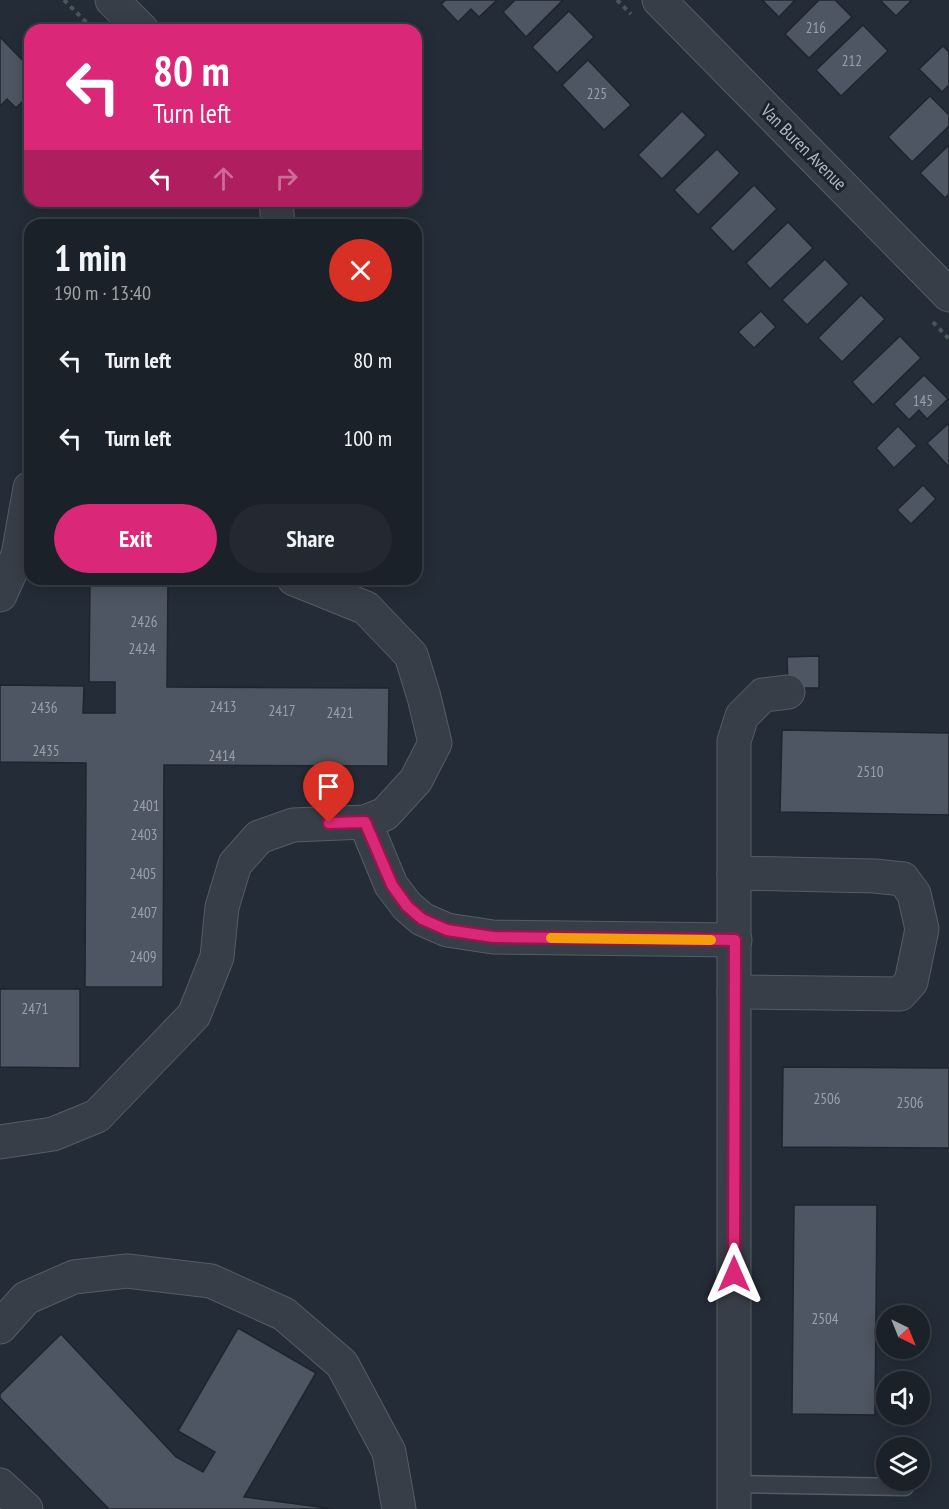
<!DOCTYPE html>
<html lang="en">
<head>
<meta charset="utf-8">
<style>
  body { margin:0; font-family:"PT Sans Narrow",sans-serif; background:#242931; color:#f1f3f6; height:100vh; display:flex; flex-direction:column; font-size:22px; white-space:nowrap }
  * { box-sizing:border-box; margin:0 }
  p { font-size:20px; color:#a0a3a8 }
  .icon { flex:none; width:33px; height:33px; fill:none; stroke:currentColor; stroke-width:2; stroke-linecap:round; stroke-linejoin:round }
  .map { position:relative; flex:1; overflow:hidden }
  .details { position:absolute; left:24px; top:219px; width:398px; height:366px; display:flex; flex-direction:column; background:#1b2129; border-radius:18px; box-shadow:0 3px 15px #0003,0 0 0 2px #393e46 }
  .details>* { flex:none }
  .guide { position:absolute; left:24px; top:24px; width:398px; height:183px; border-radius:18px; box-shadow:0 3px 15px #0003,0 0 0 2px #393e46; background:#db2777; color:#fff; overflow:hidden }
  .needle { width:39px; rotate:137deg }
  .buttons { position:absolute; left:876px; top:1305px; display:grid; gap:12px }
  .buttons a { display:grid; place-items:center; width:54px; height:54px; border-radius:50%; background:#1b2129; box-shadow:0 3px 15px #0003,0 0 0 2px #393e46; font-size:30px }
  .pin { position:absolute; display:grid; place-items:center; width:51px; height:51px; color:#fff; margin:-62px -26px; border-radius:50% 50% 50% 0; rotate:-45deg; box-shadow:0 0 6px #0007 }
  .pin .icon { rotate:45deg }
  .me { position:absolute; width:66px; margin:-33px; rotate:0deg; stroke-linejoin:round; filter:drop-shadow(0 0 4px #0008) }
  .turn { display:flex; align-items:center; gap:21px; height:126px; padding:0 30px; font-size:27px }
  .turn .icon { width:78px; height:78px; stroke-width:2.5 }
  .turn b { display:block; font-size:42px; line-height:51px }
  .lanes { display:flex; align-items:center; height:57px; padding:0 30px; background:#0003; justify-content:center; gap:30px; direction:ltr }
  .lanes .off { opacity:.35 }
  .round { display:grid; place-items:center; flex:none; width:63px; height:63px; border-radius:32px; background:#242931 }
  .head { display:flex; align-items:center; justify-content:space-between; height:102px; padding:0 30px }
  h1 { font-size:36px; font-weight:600; line-height:45px }
  .primary-button { display:flex; gap:12px; margin-top:auto; padding:12px 30px }
  .primary-button a { flex:1; height:69px; border-radius:36px; background:#db2777; color:#fff; font-size:24px; font-weight:600; line-height:69px; text-align:center }
  .primary-button a+a { background:#242931; color:#f1f3f6 }
  ul { padding:0; list-style:none }
  li { display:flex; align-items:center; gap:18px; height:78px; padding:0 30px }
  li div { flex:1 }
  li b { display:block; font-size:22px }
  li em { font-style:normal }
  .map>svg:first-child { display:block }
  .building { fill:#4d5662; stroke:#1f252e; stroke-width:1.5 }
  .lines { fill:none; stroke-linecap:round; stroke-linejoin:round }
  .service-casing { stroke:#565c65; stroke-width:19 }
  .minor-casing { stroke:#565c65; stroke-width:35 }
  .path { stroke:#485759; stroke-width:4; stroke-dasharray:4.5 4.5; stroke-linecap:butt }
  .service { stroke:#383e47; stroke-width:16 }
  .minor { stroke:#383e47; stroke-width:33 }
  .route-casing { stroke:#8e194d; stroke-width:15 }
  .route { stroke:#db2777; stroke-width:10 }
  .slow { stroke:#f59e0b; stroke-width:10 }
  .labels { text-anchor:middle; dominant-baseline:central; stroke-width:6; stroke-linejoin:round; paint-order:stroke }
  .number-label { font-size:15px; fill:#9aa0ab }
  .street-label { font-size:18px; fill:#b3b9c3; stroke:#1d232c }
</style>
</head>
<body>
<div class="map">
<svg width="949" height="1509" viewBox="0 0 949 1509">
  <rect width="100%" height="100%" fill="#242c37"/>
  <g class="building">
    <polygon points="446,0 497,0 479,17 471,9 458,22 441,4"/>
    <polygon points="515,0 563,0 526,37 503,12"/>
    <polygon points="762,0 795,0 779,17"/>
    <polygon points="819,0 835,0 852,17 809,58 785,34"/>
    <polygon points="882,0 912,0 896,16 881,1"/>
    <polygon points="569,11 594,37 557,73 532,47"/>
    <polygon points="863,25 888,51 841,96 816,70"/>
    <polygon points="0,37 30,68 30,94 16,108 7,99 0,106"/>
    <polygon points="943,46 949,52 949,85 942,92 919,69"/>
    <polygon points="588,60 631,105 604,130 562,85"/>
    <polygon points="930,96 949,115 949,126 912,162 888,137"/>
    <polygon points="682,111 706,135 662,179 638,155"/>
    <polygon points="949,145 949,194 945,198 920,173"/>
    <polygon points="717,149 740,173 698,215 674,190"/>
    <polygon points="754,185 777,209 733,252 710,228"/>
    <polygon points="788,222 813,248 770,289 746,263"/>
    <polygon points="825,259 849,284 807,325 782,300"/>
    <polygon points="861,295 885,319 842,362 818,338"/>
    <polygon points="761,311 776,327 754,348 738,332"/>
    <polygon points="900,336 921,358 873,405 852,382"/>
    <polygon points="924,375 948,399 927,419 919,410 909,420 894,404"/>
    <polygon points="949,423 949,467 927,443"/>
    <polygon points="898,426 917,446 894,468 876,448"/>
    <polygon points="923,485 936,499 911,524 897,510"/>
    <polygon points="90,579 168,579 167,687 389,688 388,766 164,765 163,987 85,987 86,763 0,762 0,685 84,686 83,713 115,713 115,682 89,682"/>
    <polygon points="819,656 819,688 788,688 787,657"/>
    <polygon points="782,730 949,733 949,815 780,812"/>
    <polygon points="0,989 80,989 80,1068 0,1067"/>
    <polygon points="783,1067 949,1068 949,1148 782,1147"/>
    <polygon points="794,1205 877,1205 875,1415 792,1414"/>
    <polygon points="238,1328 316,1373 244,1497 334,1509 109,1509 0,1398 0,1394 61,1334 176,1457 203,1472 215,1452 178,1431"/>
  </g>
  <g class="lines">
    <defs>
      <polyline id="service" points="734,1484 905,1487"/>
      <g id="minor">
        <polyline points="112,0 142,30"/>
        <polyline points="659,0 949,295"/>
        <polyline points="276,201 278,225"/>
        <polyline points="0,595 18,555 30,488"/>
        <polyline points="365,822 391,885 407,906 422,919 447,930 493,937 735,940"/>
        <polyline points="734,873 875,876 903,879 914,894 922,929 911,982 900,994 734,992"/>
        <polyline points="0,1142 53,1134 97,1116 194,1015 217,957 222,907 235,864 259,837 293,825 365,822 385,814 416,780 435,743 424,697 411,655 366,608 294,579"/>
        <polyline points="0,1327 26,1298 74,1277 127,1271 211,1281 284,1314 342,1364 389,1452 399,1509"/>
        <polyline points="0,1485 26,1509"/>
        <polyline points="734,1509 734,741 742,716 763,695 788,692"/>
      </g>
    </defs>
    <use href="#service" class="service-casing"/>
    <use href="#minor" class="minor-casing"/>
    <g class="path">
      <polyline points="64,0 94,30"/>
      <polyline points="617,0 631,14"/>
      <polyline points="933,322 949,339"/>
    </g>
    <use href="#service" class="service"/>
    <use href="#minor" class="minor"/>
  </g>
  <g class="lines">
    <defs>
      <polyline id="route" points="329,823 365,822 392,885 407,906 422,919 447,930 493,937 735,940 734,1274"/>
    </defs>
    <use href="#route" class="route-casing"/>
    <use href="#route" class="route"/>
    <polyline class="slow" points="551,938 711,940"/>
  </g>
  <g class="labels">
    <g class="number-label">
      <text x="816" y="27">216</text>
      <text x="852" y="60">212</text>
      <text x="597" y="93">225</text>
      <text x="923" y="400">145</text>
      <text x="144" y="621">2426</text>
      <text x="142" y="648">2424</text>
      <text x="223" y="706">2413</text>
      <text x="44" y="707">2436</text>
      <text x="282" y="710">2417</text>
      <text x="340" y="712">2421</text>
      <text x="46" y="750">2435</text>
      <text x="222" y="755">2414</text>
      <text x="870" y="771">2510</text>
      <text x="146" y="805">2401</text>
      <text x="144" y="834">2403</text>
      <text x="143" y="873">2405</text>
      <text x="144" y="912">2407</text>
      <text x="143" y="956">2409</text>
      <text x="35" y="1008">2471</text>
      <text x="827" y="1098">2506</text>
      <text x="910" y="1102">2506</text>
      <text x="825" y="1318">2504</text>
    </g>
    <g class="street-label">
      <text transform="translate(804 147) rotate(45)">Van Buren Avenue</text>
    </g>
  </g>
</svg>
<div class="buttons">
<a><svg class="needle" viewBox="-14 -14 28 28"><path d="M0-13l5 13h-10z" fill="#e53935"/><path d="M0 13l5-13h-10z" fill="#a0a3a8"/></svg></a>
<a><svg class="icon" aria-label="sound" viewBox="0 0 24 24"><path d="M4 9h4l5-4v14l-5-4H4zM17 9q2 3 0 6"/></svg></a>
<a><svg class="icon" aria-label="layers" viewBox="0 0 24 24"><path d="M12 4l9 5-9 5-9-5zM3 14l9 5 9-5"/></svg></a>
</div>
<div class="pin" style="left:329px;top:823px;background:#d93025"><svg class="icon" aria-label="arrive" viewBox="0 0 24 24"><path d="M6 21V4h12l-3 4 3 4H6"/></svg></div>
<svg class="me" style="left:734px;top:1274px" viewBox="-20 -20 40 40"><path d="M0-17L14 15 0 8-14 15z" fill="#db2777" stroke="#fff" stroke-width="4"/></svg>
<div class="guide">
<div class="turn"><svg class="icon" aria-label="left" viewBox="0 0 24 24"><path d="M17 20v-9H6M10 6l-5 5 5 5"/></svg><div><b>80 m</b>Turn left</div></div>
<div class="lanes"><svg class="icon" aria-label="left" viewBox="0 0 24 24"><path d="M17 20v-9H6M10 6l-5 5 5 5"/></svg><svg class="icon off" aria-label="ahead" viewBox="0 0 24 24"><path d="M12 20V5M6 11l6-6 6 6"/></svg><svg class="icon off" aria-label="right" viewBox="0 0 24 24"><path d="M7 20v-9h11M14 6l5 5-5 5"/></svg></div>
</div>
<section class="details">
<div class="head"><div><h1>1 min</h1><p>190 m · 13:40</p></div><a class="round" style="background:#d93025;color:#fff"><svg class="icon" aria-label="close" viewBox="0 0 24 24"><path d="M6 6l12 12M18 6L6 18"/></svg></a></div>
<ul>
<li><svg class="icon" aria-label="left" viewBox="0 0 24 24"><path d="M17 20v-9H6M10 6l-5 5 5 5"/></svg><div><b>Turn left</b></div><em>80 m</em></li>
<li><svg class="icon" aria-label="left" viewBox="0 0 24 24"><path d="M17 20v-9H6M10 6l-5 5 5 5"/></svg><div><b>Turn left</b></div><em>100 m</em></li>
</ul>
<div class="primary-button"><a>Exit</a><a>Share</a></div>
</section>
</div>
</body>
</html>
